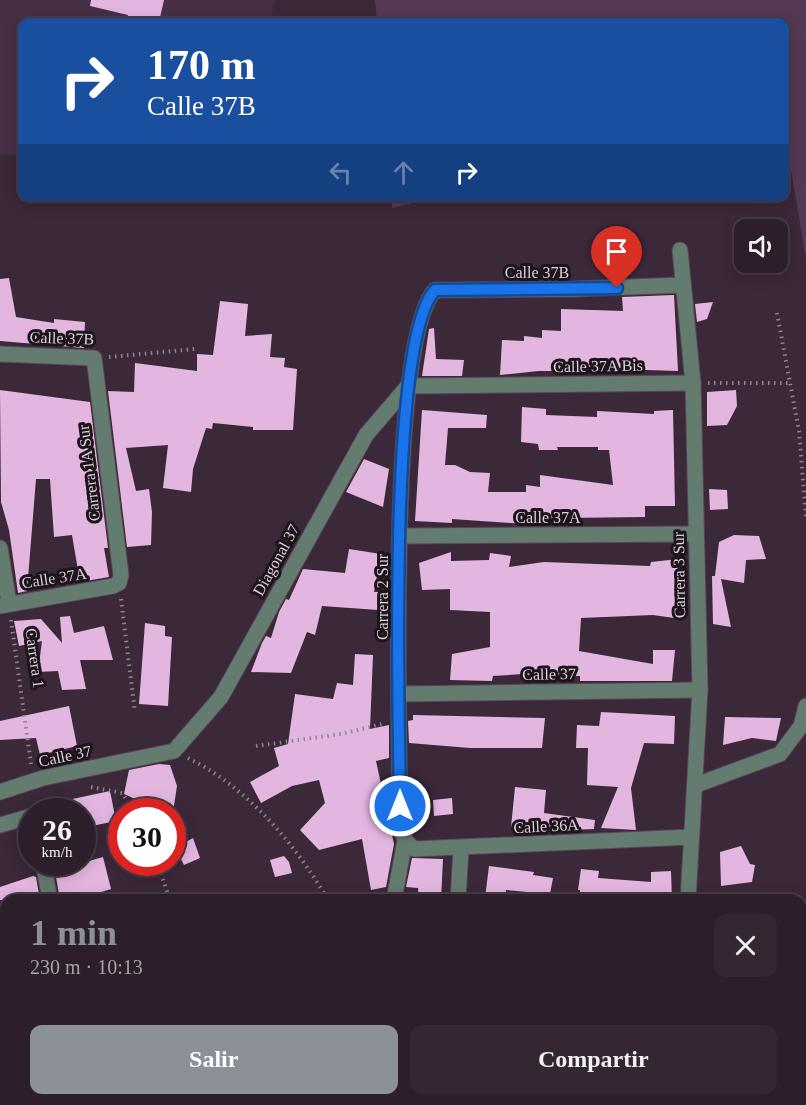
<!DOCTYPE html>
<html lang="es">
<head>
<meta charset="utf-8">
<style>
  body { margin:0; font-family:Georgia,serif; background:#342733; color:#f1f3f6; height:100vh; display:flex; flex-direction:column; font-size:22px; white-space:nowrap }
  * { box-sizing:border-box; margin:0 }
  p { font-size:20px; color:#a6a2a9 }
  .icon { flex:none; width:33px; height:33px; fill:none; stroke:currentColor; stroke-width:2; stroke-linecap:round; stroke-linejoin:round }
  .map { position:relative; flex:1; overflow:hidden }
  .details { position:absolute; left:0px; top:894px; width:807px; height:212px; display:flex; flex-direction:column; background:#2c1e2b; border-radius:18px 18px 0 0; box-shadow:0 3px 15px #0003,0 0 0 2px #483c47 }
  .details>* { flex:none }
  .guide { position:absolute; left:18px; top:18px; width:771px; height:183px; border-radius:12px; box-shadow:0 3px 15px #0003,0 0 0 2px #483c47; background:#1a4fa0; color:#fff; overflow:hidden }
  .controls { position:absolute; left:734px; top:219px; display:grid; gap:12px }
  .controls a { display:grid; place-items:center; width:54px; height:54px; border-radius:12px; background:#2c1e2b; box-shadow:0 3px 15px #0003,0 0 0 2px #483c47; font-size:30px }
  .speed { position:absolute; left:18px; top:798px; display:flex; gap:12px; font-size:30px; font-weight:700; text-align:center }
  .speed>* { display:grid; place-content:center; width:78px; height:78px; border-radius:50%; background:#2c1e2b; box-shadow:0 3px 15px #0003,0 0 0 2px #483c47; line-height:1 }
  .speed small { font-size:15px; font-weight:400 }
  .speed .limit { border:9px solid #d22; background:#fff; color:#111 }
  .pin { position:absolute; display:grid; place-items:center; width:51px; height:51px; color:#fff; margin:-62px -26px; border-radius:50% 50% 50% 0; rotate:-45deg; box-shadow:0 0 6px #0007 }
  .pin .icon { rotate:45deg }
  .me { position:absolute; width:66px; margin:-33px; rotate:0deg; stroke-linejoin:round; filter:drop-shadow(0 0 4px #0008) }
  .turn { display:flex; align-items:center; gap:21px; height:126px; padding:0 30px; font-size:27px }
  .turn .icon { width:78px; height:78px; stroke-width:2.5 }
  .turn b { display:block; font-size:42px; line-height:51px }
  .lanes { display:flex; align-items:center; height:57px; padding:0 30px; background:#0003; justify-content:center; gap:30px; direction:ltr }
  .lanes .off { opacity:.35 }
  .round { display:grid; place-items:center; flex:none; width:63px; height:63px; border-radius:12px; background:#342733 }
  .overview { display:flex; align-items:center; justify-content:space-between; height:102px; padding:0 30px }
  h1 { font-size:36px; font-weight:700; line-height:45px; color:#8c9099 }
  .action { display:flex; gap:12px; margin-top:auto; padding:12px 30px }
  .action a { flex:1; height:69px; border-radius:12px; background:#8c9099; color:#fff; font-size:24px; font-weight:700; line-height:69px; text-align:center }
  .action a+a { background:#342733; color:#f1f3f6 }
  .map>svg:first-child { display:block }
  .built { fill:#473046 }
  .green { fill:#553954 }
  .building { fill:#e3b6e0 }
  .lines { fill:none; stroke-linecap:round; stroke-linejoin:round }
  .minor-casing { stroke:#584656; stroke-width:17 }
  .path { stroke:#928390; stroke-width:4; stroke-dasharray:1.5 4.5; stroke-linecap:butt }
  .minor { stroke:#647c6f; stroke-width:15 }
  .route-casing { stroke:#114b97; stroke-width:15 }
  .route { stroke:#1a73e8; stroke-width:10 }
  .labels { text-anchor:middle; dominant-baseline:central; stroke-width:6; stroke-linejoin:round; paint-order:stroke }
  .street-label { font-size:16px; fill:#dcd0db; stroke:#1d141c }
</style>
</head>
<body>
<div class="map">
<svg width="806" height="1105" viewBox="0 0 806 1105">
  <rect width="100%" height="100%" fill="#3b2839"/>
  <polygon class="built" points="0,0 274,0 271,22 22,22 22,154 0,155"/>
  <g class="green">
    <polygon points="375,0 806,0 806,259 785,134 784,22 377,22"/>
    <polygon points="392,196 437,196 437,197 392,208"/>
    <polygon points="806,911 806,1105 372,1105 422,1100 801,1100 801,924"/>
  </g>
  <g class="building">
    <polygon points="91,0 164,0 159,22 126,22 128,15 90,6"/>
    <polygon points="9,278 16,317 54,323 54,319 85,322 84,348 0,341 0,279"/>
    <polygon points="674,295 678,371 584,368 584,371 539,371 500,375 502,340 524,341 524,336 542,338 542,330 561,331 561,309 623,311 622,297"/>
    <polygon points="220,301 248,304 245,336 272,334 270,357 285,358 284,367 297,369 293,430 253,430 253,427 213,423 212,429 206,428 193,469 191,492 163,488 168,445 126,448 136,491 149,489 152,512 151,545 127,547 108,391 134,392 135,363 197,371 197,354 213,355"/>
    <polygon points="713,302 707,319 697,322 695,304"/>
    <polygon points="434,328 436,359 464,360 462,376 422,376 429,329"/>
    <polygon points="0,390 90,402 108,548 104,548 109,577 80,582 72,535 54,537 50,479 36,479 27,591 18,593 9,530 1,502"/>
    <polygon points="736,390 737,406 727,425 707,426 707,392"/>
    <polygon points="522,407 546,409 546,415 597,417 597,411 654,414 654,411 673,410 675,506 645,506 645,517 560,518 560,522 539,525 452,519 452,523 415,521 422,410 487,415 486,428 448,428 445,465 455,465 470,472 490,473 488,492 526,492 526,485 540,487 540,475 613,485 609,450 598,450 598,447 557,447 558,450 539,450 538,444 521,442"/>
    <polygon points="364,459 389,469 383,507 346,492"/>
    <polygon points="709,489 727,490 728,509 710,510"/>
    <polygon points="734,535 759,536 766,559 746,560 744,583 721,579 731,627 713,624 712,576 715,576 719,542"/>
    <polygon points="349,549 381,554 374,592 379,592 378,610 322,606 315,635 307,632 291,673 251,672 262,643 266,636 271,638 279,612 286,599 289,600 303,569 345,573"/>
    <polygon points="451,552 451,561 489,560 490,553 511,556 509,567 544,562 650,566 651,562 678,559 674,618 653,615 581,618 579,651 653,664 653,650 675,650 672,681 580,681 580,676 542,677 524,674 493,676 492,681 450,680 452,654 490,647 490,612 450,610 450,589 422,590 419,563"/>
    <polygon points="70,616 74,633 104,626 113,660 80,660 86,689 62,690 58,671 38,672 42,641 19,646 14,621 41,619 62,643 60,617"/>
    <polygon points="145,623 165,626 165,636 172,637 168,706 139,704"/>
    <polygon points="355,654 373,655 370,729 389,725 389,758 376,761 394,844 386,887 371,890 362,839 319,850 300,830 325,803 319,780 292,786 261,803 250,782 279,766 274,748 288,744 295,694 333,699 337,683 353,685"/>
    <polygon points="69,706 77,746 40,755 36,738 0,740 0,721"/>
    <polygon points="601,712 675,716 674,744 644,743 631,788 636,830 601,828 618,787 587,785 588,748 576,748 577,725 599,726"/>
    <polygon points="413,715 545,718 542,748 470,748 409,743 408,721 413,720"/>
    <polygon points="725,717 781,718 776,741 752,738 723,745"/>
    <polygon points="159,764 170,765 177,786 173,812 152,812 151,806 124,794 129,770"/>
    <polygon points="515,787 546,790 544,813 595,820 594,829 544,831 511,827"/>
    <polygon points="110,791 116,821 82,828 82,812 50,812 49,804"/>
    <polygon points="452,798 453,814 434,816 433,800"/>
    <polygon points="193,838 200,858 184,865 175,848"/>
    <polygon points="741,846 750,864 755,865 752,882 721,886 720,852"/>
    <polygon points="284,856 289,862 292,873 275,877 270,860"/>
    <polygon points="103,857 111,889 75,900 60,900 55,871"/>
    <polygon points="412,858 443,859 441,900 419,900 418,888 406,887"/>
    <polygon points="489,866 534,872 533,875 553,878 550,894 506,890 505,900 485,898"/>
    <polygon points="581,869 599,871 598,878 651,882 651,872 671,871 672,900 580,900 580,890 578,890"/>
    <polygon points="33,876 36,877 40,900 0,900 0,887"/>
  </g>
  <g class="lines">
    <defs>
      <g id="minor">
        <polyline points="680,250 693,383 700,690 688,900"/>
        <polyline points="0,354 94,358 121,575 119,583 113,586 0,606"/>
        <polyline points="400,536 696,534"/>
        <polyline points="0,548 9,603"/>
        <polyline points="399,694 700,690"/>
        <polyline points="696,785 780,754 801,726 806,706"/>
        <polyline points="0,792 43,778 174,751 221,697 366,435 408,386 693,383"/>
        <polyline points="0,825 32,816"/>
        <polyline points="405,840 414,849 691,837"/>
        <polyline points="43,862 50,900"/>
        <path d="M 394,900 L 405,840 L 400,827 C 400,737 386,345 435,290 L 573,289 L 683,285"/>
        <polyline points="458,900 461,849"/>
        <polyline points="0,1084 6,1082"/>
        <polyline points="91,1100 93,1105"/>
      </g>
    </defs>
    <use href="#minor" class="minor-casing"/>
    <g class="path">
      <polyline points="777,313 799,431 806,517"/>
      <polyline points="109,357 195,349"/>
      <polyline points="708,383 789,383"/>
      <polyline points="121,599 135,712"/>
      <polyline points="11,620 31,764"/>
      <polyline points="256,746 341,734 382,724"/>
      <path d="M 188,758 C 247,787 296,845 328,900"/>
      <polyline points="91,787 122,793 135,812"/>
      <polyline points="157,862 170,900"/>
      <polyline points="317,1105 319,1100"/>
    </g>
    <use href="#minor" class="minor"/>
  </g>
  <g class="lines">
    <defs>
      <path id="route" d="M 400,806 C 399,719 387,342 435,290 L 617,288"/>
    </defs>
    <use href="#route" class="route-casing"/>
    <use href="#route" class="route"/>
  </g>
  <g class="labels">
    <g class="street-label">
      <text x="537" y="272">Calle 37B</text>
      <text transform="translate(62 338) rotate(2)">Calle 37B</text>
      <text transform="translate(598 366) rotate(-1)">Calle 37A Bis</text>
      <text transform="translate(89 473) rotate(-97)">Carrera 1A Sur</text>
      <text x="548" y="517">Calle 37A</text>
      <text transform="translate(276 560) rotate(-61)">Diagonal 37</text>
      <text transform="translate(679 575) rotate(-91)">Carrera 3 Sur</text>
      <text transform="translate(54 578) rotate(-9)">Calle 37A</text>
      <text transform="translate(382 597) rotate(-90)">Carrera 2 Sur</text>
      <text transform="translate(35 658) rotate(82)">Carrera 1</text>
      <text transform="translate(549 674) rotate(-1)">Calle 37</text>
      <text transform="translate(65 756) rotate(-12)">Calle 37</text>
      <text transform="translate(546 826) rotate(-3)">Calle 36A</text>
    </g>
  </g>
</svg>
<div class="controls">
<a><svg class="icon" aria-label="sound" viewBox="0 0 24 24"><path d="M4 9h4l5-4v14l-5-4H4zM17 9q2 3 0 6"/></svg></a>
</div>
<div class="speed"><div>26<small>km/h</small></div><div class="limit">30</div></div>
<div class="pin" style="left:617px;top:288px;background:#d93025"><svg class="icon" aria-label="arrive" viewBox="0 0 24 24"><path d="M6 21V4h12l-3 4 3 4H6"/></svg></div>
<svg class="me" style="left:400px;top:806px" viewBox="-20 -20 40 40"><circle r="17" fill="#1a73e8" stroke="#fff" stroke-width="3"/><path d="M0-11L8 9 0 5-8 9z" fill="#fff"/></svg>
<div class="guide">
<div class="turn"><svg class="icon" aria-label="right" viewBox="0 0 24 24"><path d="M7 20v-9h11M14 6l5 5-5 5"/></svg><div><b>170 m</b>Calle 37B</div></div>
<div class="lanes"><svg class="icon off" aria-label="left" viewBox="0 0 24 24"><path d="M17 20v-9H6M10 6l-5 5 5 5"/></svg><svg class="icon off" aria-label="ahead" viewBox="0 0 24 24"><path d="M12 20V5M6 11l6-6 6 6"/></svg><svg class="icon" aria-label="right" viewBox="0 0 24 24"><path d="M7 20v-9h11M14 6l5 5-5 5"/></svg></div>
</div>
<section class="details">
<div class="overview"><div><h1>1 min</h1><p>230 m · 10:13</p></div><a class="round"><svg class="icon" aria-label="close" viewBox="0 0 24 24"><path d="M6 6l12 12M18 6L6 18"/></svg></a></div>
<div class="action"><a>Salir</a><a>Compartir</a></div>
</section>
</div>
</body>
</html>
